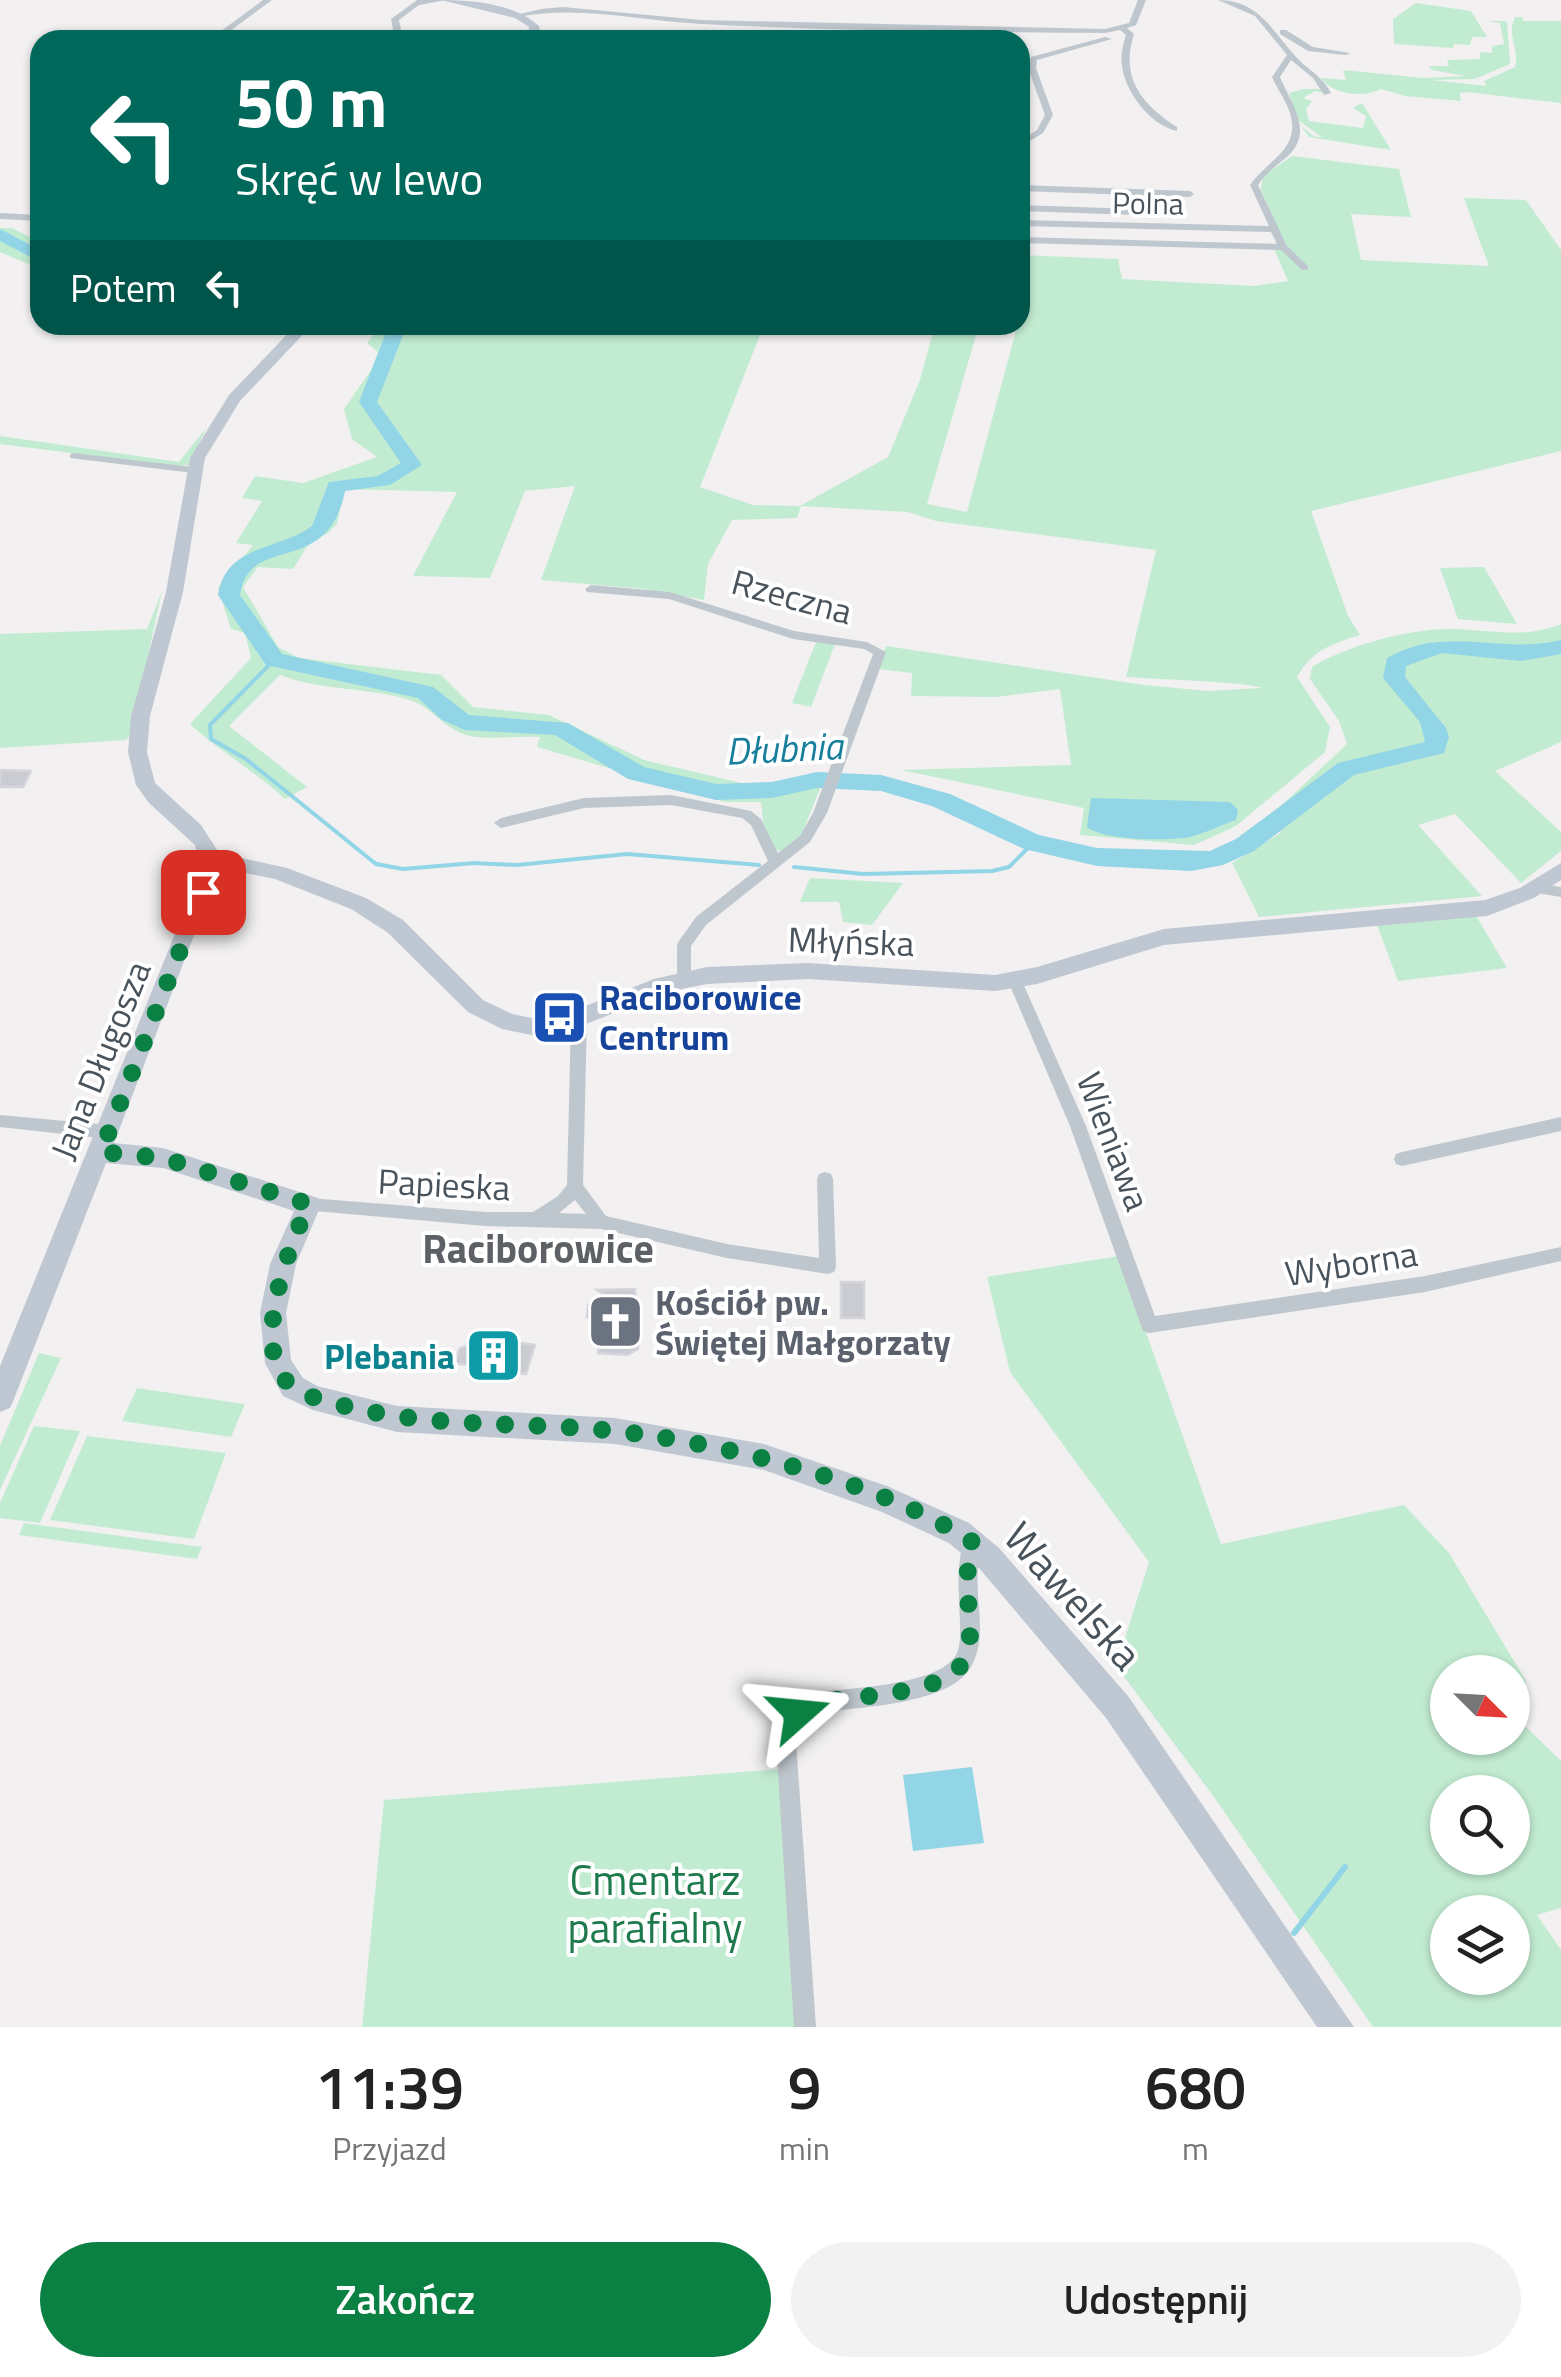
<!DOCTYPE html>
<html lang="pl">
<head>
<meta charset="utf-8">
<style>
  body { margin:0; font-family:"Titillium Web",sans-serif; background:#f2f2f2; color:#222; height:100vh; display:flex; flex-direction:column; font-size:38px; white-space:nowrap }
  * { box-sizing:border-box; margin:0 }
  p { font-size:32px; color:#767676 }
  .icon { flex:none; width:55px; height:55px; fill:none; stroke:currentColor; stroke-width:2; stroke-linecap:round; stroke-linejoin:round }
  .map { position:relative; height:2027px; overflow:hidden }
  .details { display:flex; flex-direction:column; background:#fff; flex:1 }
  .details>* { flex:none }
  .top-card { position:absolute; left:30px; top:30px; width:1000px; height:305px; border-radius:30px; box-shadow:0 2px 8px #0004; background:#00695c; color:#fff; overflow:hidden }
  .needle { width:65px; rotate:114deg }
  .controls { position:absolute; left:1430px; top:1655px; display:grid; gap:20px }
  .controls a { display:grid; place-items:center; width:100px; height:100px; border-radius:50%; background:#fff; box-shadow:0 2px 8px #0004; font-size:50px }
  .pin { position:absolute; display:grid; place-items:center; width:85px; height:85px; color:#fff; margin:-42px; border-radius:20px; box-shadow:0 5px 15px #0006 }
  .me { position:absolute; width:110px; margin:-55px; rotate:72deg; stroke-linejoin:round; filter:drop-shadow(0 0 8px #0008) }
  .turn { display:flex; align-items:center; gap:35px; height:210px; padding:0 40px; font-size:45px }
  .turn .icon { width:130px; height:130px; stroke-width:2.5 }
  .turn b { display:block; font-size:70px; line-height:85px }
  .then { display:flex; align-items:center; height:95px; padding:0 40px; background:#0003; gap:20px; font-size:38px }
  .eta { display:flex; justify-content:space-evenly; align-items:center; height:170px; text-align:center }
  .eta b { font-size:60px; font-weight:600; line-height:70px }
  .action { display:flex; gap:20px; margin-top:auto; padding:20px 40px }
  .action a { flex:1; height:115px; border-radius:60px; background:#0b8043; color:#fff; font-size:40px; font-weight:600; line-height:115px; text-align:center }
  .action a+a { background:#f2f2f2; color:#222 }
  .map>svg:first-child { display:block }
  .green { fill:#c2ecd2; fill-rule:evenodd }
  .water { fill:#92d5e6 }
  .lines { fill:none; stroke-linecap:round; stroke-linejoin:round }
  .stream-far1 { stroke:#92d5e6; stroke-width:4 }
  .stream { stroke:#92d5e6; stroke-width:6 }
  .river { fill:#92d5e6; fill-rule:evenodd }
  .building { fill:#caccd2; stroke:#d5d6db; stroke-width:2.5 }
  .street { fill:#bfc7ce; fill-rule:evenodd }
  .secondary { fill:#bfc8d2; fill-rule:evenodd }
  .route { stroke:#0b8043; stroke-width:18; stroke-dasharray:0 32.4 }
  .labels { text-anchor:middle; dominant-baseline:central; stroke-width:8; stroke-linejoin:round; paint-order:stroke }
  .far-street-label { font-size:30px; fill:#49535c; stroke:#fff }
  .street-label { font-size:35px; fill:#49535c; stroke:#fff }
  .transit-label { font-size:35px; font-weight:bold; fill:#164399; stroke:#fff; text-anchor:start }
  .worship-label { font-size:35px; font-weight:bold; fill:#5b616d; stroke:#fff; text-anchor:start }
  .culture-label { font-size:35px; font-weight:bold; fill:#0d838f; stroke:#fff; text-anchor:end }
  .water-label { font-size:38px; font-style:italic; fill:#177f9b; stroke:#fff }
  .quarter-label { font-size:40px; font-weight:bold; fill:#5d6064; stroke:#fff }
  .near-street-label { font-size:42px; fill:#49535c; stroke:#fff }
  .near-park-label { font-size:42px; fill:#1e794c; stroke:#fff }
</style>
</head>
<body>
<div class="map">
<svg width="1561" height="2027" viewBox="0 0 1561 2027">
  <rect width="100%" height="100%" fill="#f2f0f0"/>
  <g class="green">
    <polygon points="1416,3 1471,11 1487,37 1472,37 1470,45 1454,44 1453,48 1394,44 1393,19"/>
    <path d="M 1515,17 L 1523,17 L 1523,21 L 1561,21 L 1561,103 L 1467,92 L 1460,93 L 1461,101 L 1405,96 L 1381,89 C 1363,98 1333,95 1321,78 L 1346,80 L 1343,70 L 1424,78 L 1466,76 L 1432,70 L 1429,66 L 1449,66 L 1447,60 L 1480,59 L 1480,52 L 1492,53 L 1492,46 L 1504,44 L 1500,23 L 1487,21 L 1507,21 L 1510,64 L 1475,79 L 1432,80 L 1487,86 L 1484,81 L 1515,67 C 1520,49 1506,36 1515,17 Z"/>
    <polygon points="1303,89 1325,89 1325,93 1315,91 1303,98 1312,101 1306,109 1309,121 1363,128 1366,116 1353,108 1362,103 1391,150 1309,137 1301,126 1315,137 1322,137 1298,120 1289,93"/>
    <path d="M 1292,156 L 1399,169 L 1411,217 L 1351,214 L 1361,260 L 1489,266 L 1464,198 L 1526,200 L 1561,250 L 1561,451 L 1311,511 L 1348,616 L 1360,635 C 1331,644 1313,650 1297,677 L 1330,727 L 1325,752 L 1236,826 L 1194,845 L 1080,835 L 1084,808 L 901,770 L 1071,765 L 1060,689 L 995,697 L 911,696 L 912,673 L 878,669 L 886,646 L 1144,685 L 1209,691 L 1262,688 C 1253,682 1147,679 1126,677 L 1156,550 L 936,521 L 908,512 L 801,506 L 797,518 L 732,520 L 708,564 L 704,600 L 645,589 L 541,580 L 575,486 L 525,491 L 490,578 L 413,576 L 457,492 L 343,489 L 337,524 L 327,534 L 311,540 L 293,569 L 258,567 L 243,587 L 278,647 L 299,658 L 441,675 L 473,707 L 549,715 L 644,760 L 750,785 L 825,776 L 801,836 L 782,851 L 773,849 L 763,822 L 761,802 L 725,802 L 537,747 L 540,737 C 515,735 477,743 456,731 C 440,722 427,705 410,700 C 367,687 322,691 280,675 L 229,726 L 307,787 L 285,799 C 255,771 220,752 190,724 L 251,658 L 245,633 L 231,629 L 218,588 L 253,545 L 236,543 L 262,501 L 242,498 L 255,476 L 303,483 L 377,457 L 352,439 L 344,409 L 373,367 L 378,352 L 367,343 L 380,325 L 764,325 L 700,487 L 753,505 L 800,506 L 888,457 L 920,380 L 935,325 L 979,325 L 927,504 L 967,512 L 1017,327 L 1005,325 L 1020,325 L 1020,255 L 1118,259 L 1122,279 L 1254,286 L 1288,281 L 1272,244 L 1284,242 L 1261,190 L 1263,176 Z"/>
    <polygon points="0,228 12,228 40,242 40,269 0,252"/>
    <polygon points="207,427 188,465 175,466 0,444 0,436 179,462"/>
    <polygon points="1484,567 1517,624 1458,619 1440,568"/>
    <polygon points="162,591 131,734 126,740 0,748 0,634 147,629"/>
    <path d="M 1561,624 L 1561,742 L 1495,771 L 1561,832 L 1561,851 L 1521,883 L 1455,814 L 1418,825 L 1482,896 L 1259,917 L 1232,863 L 1282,832 L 1265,821 L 1347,744 L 1339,721 L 1310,679 L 1312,667 C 1348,645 1411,628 1453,629 C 1492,630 1524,639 1561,624 Z"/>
    <polygon points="816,642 835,644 811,707 792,703"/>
    <polygon points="810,878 903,883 872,925 843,922 839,902 800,902"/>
    <polygon points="1475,914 1507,968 1398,981 1377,925"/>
    <path d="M 1119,1256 L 1221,1544 L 1404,1505 L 1449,1553 L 1526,1681 L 1520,1721 L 1561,1761 L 1561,1908 L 1537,1915 L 1561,1950 L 1561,2027 L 1373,2027 L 1214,1797 L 1116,1666 L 1149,1562 L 1010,1372 L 987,1277 ZM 1448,1672 L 1512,1672 L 1512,1738 L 1448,1738 ZM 1448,1792 L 1512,1792 L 1512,1858 L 1448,1858 ZM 1448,1912 L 1512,1912 L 1512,1978 L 1448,1978 Z"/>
    <polygon points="39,1353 61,1358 0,1490 0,1446"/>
    <polygon points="137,1388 244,1404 245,1404 231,1437 122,1421"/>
    <polygon points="34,1426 80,1431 40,1523 0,1518 0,1503"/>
    <polygon points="87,1436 226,1453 194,1539 50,1520"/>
    <polygon points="24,1523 202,1547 197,1559 19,1535"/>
    <polygon points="780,1769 796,2027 362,2027 384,1800"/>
  </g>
  <g class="water">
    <path d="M 1091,798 L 1230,802 L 1238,810 L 1236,820 C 1221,825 1206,833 1190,837 C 1168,841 1105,841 1087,827 Z"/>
    <polygon points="972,1767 984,1843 913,1851 903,1775"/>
  </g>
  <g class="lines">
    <g class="stream-far1">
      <polyline points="274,660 210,725 211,739 246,759 376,864 403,869 474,863 517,865 627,854 759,865"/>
      <polyline points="794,867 863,874 992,871 1009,867 1033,843"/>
    </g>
    <polyline class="stream" points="1294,1933 1345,1867"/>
    <g class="river">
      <polygon points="0,229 40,250 40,262 0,241"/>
      <path d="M 389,325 L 407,325 L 377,402 L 422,465 L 390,485 L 345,491 C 328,579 249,532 240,595 L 282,654 L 433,687 L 469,715 L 568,723 L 644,767 L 716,784 L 772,782 L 817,772 L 881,775 L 950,794 L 1039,835 L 1097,848 L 1210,851 L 1236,839 L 1338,763 L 1425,742 L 1420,722 L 1383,678 L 1387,658 C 1447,624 1498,655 1561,640 L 1561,654 L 1521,661 L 1442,653 L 1406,666 L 1405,677 L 1446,728 L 1449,737 L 1444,753 L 1354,775 L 1254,851 L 1223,865 L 1191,871 L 1097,866 L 1024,849 L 932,806 L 881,791 L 817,788 L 772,798 L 716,800 L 628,779 L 555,735 L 465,730 L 442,720 L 418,698 L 266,665 L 218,595 C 226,544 278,551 312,526 L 329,482 L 378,476 L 401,463 L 359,402 Z"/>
    </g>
  </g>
  <g class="building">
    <polygon points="0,770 31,771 23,787 0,787"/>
    <rect x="841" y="1282" width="23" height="36"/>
    <polygon points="635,1289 638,1349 627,1355 598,1353 601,1331 593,1331 594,1317 587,1317 588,1305 615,1303 597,1290"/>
    <polygon points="473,1336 535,1345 526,1374 454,1363 460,1348 470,1345"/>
  </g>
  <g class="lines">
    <g class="street">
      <polygon points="263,0 272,0 218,40 209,40"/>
      <polygon points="417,0 446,0 419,5 399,20 403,40 395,40 391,19"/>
      <path d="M 1138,0 L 1146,0 L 1136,25 L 1127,28 L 1134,34 C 1120,77 1141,104 1177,127 L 1177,131 C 1151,126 1125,92 1122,66 C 1120,55 1123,45 1126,35 L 1120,30 L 1105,33 C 970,32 835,31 701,24 C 640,21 580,5 519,17 L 515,15 L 541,9 L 563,7 L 701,20 L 1105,29 L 1129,23 Z"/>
      <path d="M 1218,0 C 1260,0 1273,33 1298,59 C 1310,71 1323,77 1331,93 L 1324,95 L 1313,78 L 1291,60 L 1280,77 C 1291,104 1315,131 1287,157 C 1276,166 1266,173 1258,185 L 1287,246 L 1308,266 L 1308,270 L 1302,270 L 1281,250 L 1020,243 L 1020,237 L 1277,244 L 1271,232 L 1020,226 L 1020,220 L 1269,226 L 1250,185 C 1268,159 1301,150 1290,113 C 1286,100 1277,89 1272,77 L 1287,55 L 1255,16 Z"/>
      <polygon points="1280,30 1286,30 1313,47 1350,53 1346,55 1308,51 1280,34"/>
      <polygon points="1105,37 1112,39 1037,60 1036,68 1053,115 1043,133 1020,147 1020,141 1037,130 1045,115 1028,68 1031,57"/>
      <polygon points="1020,185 1190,191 1194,194 1190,197 1020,191"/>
      <polygon points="1020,205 1165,210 1169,213 1165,216 1020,211"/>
      <polygon points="0,213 40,215 40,221 0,219"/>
      <polygon points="74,453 193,467 198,470 193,473 70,458 70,454"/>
      <polygon points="591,585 670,592 794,631 867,642 886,652 827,813 810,842 706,925 691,946 691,979 684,985 677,979 677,945 679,941 696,917 768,861 751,825 742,818 671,805 584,808 501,828 494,823 501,818 584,798 671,795 751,811 761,819 778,853 800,836 813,813 873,654 864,649 793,639 669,599 587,592 585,589"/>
      <polygon points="1536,883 1561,887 1561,897 1531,892 1529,888"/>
      <polygon points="1015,975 1022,981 1086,1126 1155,1316 1425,1276 1561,1247 1561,1261 1425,1292 1149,1333 1143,1331 1070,1126 1008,981"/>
      <path d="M 579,1012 L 584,1014 L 587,1018 L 583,1185 L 606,1216 L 727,1244 L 819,1258 L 817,1179 L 819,1174 L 825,1172 L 831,1174 L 833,1179 L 836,1267 L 834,1272 L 828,1274 L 727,1258 L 601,1229 L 485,1226 L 303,1210 L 301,1205 L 303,1200 L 309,1198 L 485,1212 L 533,1212 L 558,1196 L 567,1185 L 571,1018 L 574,1014 ZM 575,1200 L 586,1214 L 559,1213 Z"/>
      <polygon points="0,1115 109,1125 115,1127 117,1132 115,1137 109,1139 0,1127"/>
      <polygon points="1561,1117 1561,1131 1402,1166 1396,1164 1394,1159 1396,1154 1402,1152"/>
      <path d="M 973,1534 L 980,1536 C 984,1547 979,1555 978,1566 C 977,1576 978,1587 978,1597 C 980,1620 983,1644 972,1665 C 952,1706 854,1707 814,1713 L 802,1726 L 796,1741 L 816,2027 L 794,2027 L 776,1741 C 783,1721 789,1702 809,1693 C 843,1688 941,1687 957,1653 C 961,1644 960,1632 960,1622 C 959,1592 955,1564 966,1536 Z"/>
    </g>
    <g class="secondary">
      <path d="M 441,0 C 473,0 515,4 539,26 L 541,40 L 529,40 L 529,27 L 515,18 Z"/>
      <polygon points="296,325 312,325 240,401 205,458 183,592 150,716 147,752 155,783 201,825 219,853 287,868 366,898 403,920 483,1000 512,1014 532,1018 573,1011 654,979 707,967 808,963 995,975 1037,967 1164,929 1485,900 1520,888 1561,863 1561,880 1534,898 1487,916 1164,945 1037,984 995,991 808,979 707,984 667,992 576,1028 532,1035 502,1029 468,1012 387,932 351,909 275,879 220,868 114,1143 163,1148 318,1198 321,1205 296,1264 286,1313 291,1360 303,1378 317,1386 397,1406 615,1418 764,1444 887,1486 969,1523 999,1548 1128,1696 1354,2027 1317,2027 1106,1718 979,1568 949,1543 882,1512 764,1470 615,1444 397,1432 313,1410 283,1396 265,1363 260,1313 270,1264 294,1211 163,1168 106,1163 14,1399 10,1408 0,1412 0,1366 200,872 195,845 149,803 136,785 128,752 131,716 166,592 190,458 229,395"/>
    </g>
  </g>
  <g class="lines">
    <path class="route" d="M 203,892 L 101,1152 L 163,1158 L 309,1204 C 290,1244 249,1347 289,1384 C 301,1396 321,1399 337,1404 C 431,1429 520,1421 615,1431 C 723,1443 883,1482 974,1543 C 962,1574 970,1601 970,1633 C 970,1648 965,1665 952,1674 C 922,1695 847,1697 810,1703 L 799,1713"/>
  </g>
  <defs>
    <symbol id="bus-square" viewBox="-11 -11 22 22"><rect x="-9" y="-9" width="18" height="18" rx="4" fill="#1a4fb4" stroke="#fff"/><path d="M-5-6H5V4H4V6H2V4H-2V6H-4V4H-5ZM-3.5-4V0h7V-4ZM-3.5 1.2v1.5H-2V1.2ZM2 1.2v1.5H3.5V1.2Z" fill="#fff"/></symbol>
    <symbol id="church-square" viewBox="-11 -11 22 22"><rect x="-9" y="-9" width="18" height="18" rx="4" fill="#6b7280" stroke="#fff"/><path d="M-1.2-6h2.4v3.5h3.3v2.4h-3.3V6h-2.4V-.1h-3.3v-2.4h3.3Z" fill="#fff"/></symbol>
    <symbol id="building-square" viewBox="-11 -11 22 22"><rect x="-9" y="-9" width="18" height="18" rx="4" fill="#0f9aa8" stroke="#fff"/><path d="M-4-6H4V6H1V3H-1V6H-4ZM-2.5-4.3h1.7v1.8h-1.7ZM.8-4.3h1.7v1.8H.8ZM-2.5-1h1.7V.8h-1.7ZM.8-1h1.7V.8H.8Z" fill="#fff"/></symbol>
  </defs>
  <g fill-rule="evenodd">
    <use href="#bus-square" x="528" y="986" width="63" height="63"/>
    <use href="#church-square" x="584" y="1290" width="63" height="63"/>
    <use href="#building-square" x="462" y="1324" width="63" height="63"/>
  </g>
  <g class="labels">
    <g class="far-street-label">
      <text transform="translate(1148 203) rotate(1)">Polna</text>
    </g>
    <g class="street-label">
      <text transform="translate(792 596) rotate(15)">Rzeczna</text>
      <text transform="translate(851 941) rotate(2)">Młyńska</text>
      <text transform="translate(100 1060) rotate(-68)">Jana Długosza</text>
      <text transform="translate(1114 1141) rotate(69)">Wieniawa</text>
      <text transform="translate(444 1184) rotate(3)">Papieska</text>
      <text transform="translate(1351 1263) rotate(-9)">Wyborna</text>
    </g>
    <g class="transit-label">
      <text x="599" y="997">Raciborowice<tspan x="599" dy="40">Centrum</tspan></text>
    </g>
    <g class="worship-label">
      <text x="655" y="1302">Kościół pw.<tspan x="655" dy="40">Świętej Małgorzaty</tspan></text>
    </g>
    <g class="culture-label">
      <text x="455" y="1356">Plebania</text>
    </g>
    <g class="water-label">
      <text transform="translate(784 748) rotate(-3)">Dłubnia</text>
    </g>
    <g class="quarter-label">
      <text x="538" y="1248">Raciborowice</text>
    </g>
    <g class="near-street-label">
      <text transform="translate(1074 1595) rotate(48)">Wawelska</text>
    </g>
    <g class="near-park-label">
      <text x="655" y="1879">Cmentarz<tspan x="655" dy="48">parafialny</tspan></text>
    </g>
  </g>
</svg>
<div class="controls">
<a><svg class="needle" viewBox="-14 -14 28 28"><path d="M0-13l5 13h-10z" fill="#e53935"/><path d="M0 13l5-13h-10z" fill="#767676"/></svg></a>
<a><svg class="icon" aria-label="search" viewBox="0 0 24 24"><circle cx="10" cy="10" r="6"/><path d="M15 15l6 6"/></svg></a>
<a><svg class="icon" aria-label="layers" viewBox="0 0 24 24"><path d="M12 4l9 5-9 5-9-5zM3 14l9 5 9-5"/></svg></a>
</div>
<div class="pin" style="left:203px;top:892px;background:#d93025"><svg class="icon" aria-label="arrive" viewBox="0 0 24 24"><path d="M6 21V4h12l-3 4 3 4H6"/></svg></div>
<svg class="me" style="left:799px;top:1713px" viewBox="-20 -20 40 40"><path d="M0-17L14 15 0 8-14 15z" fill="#0b8043" stroke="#fff" stroke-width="4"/></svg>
<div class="top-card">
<div class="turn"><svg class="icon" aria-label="left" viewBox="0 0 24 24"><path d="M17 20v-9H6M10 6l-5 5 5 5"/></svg><div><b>50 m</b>Skręć w lewo</div></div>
<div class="then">Potem<svg class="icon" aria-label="left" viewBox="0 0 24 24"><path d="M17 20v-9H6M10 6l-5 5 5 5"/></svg></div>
</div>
</div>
<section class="details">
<div class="eta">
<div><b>11:39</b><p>Przyjazd</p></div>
<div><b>9</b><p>min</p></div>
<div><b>680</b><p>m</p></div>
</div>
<div class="action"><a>Zakończ</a><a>Udostępnij</a></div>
</section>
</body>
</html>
